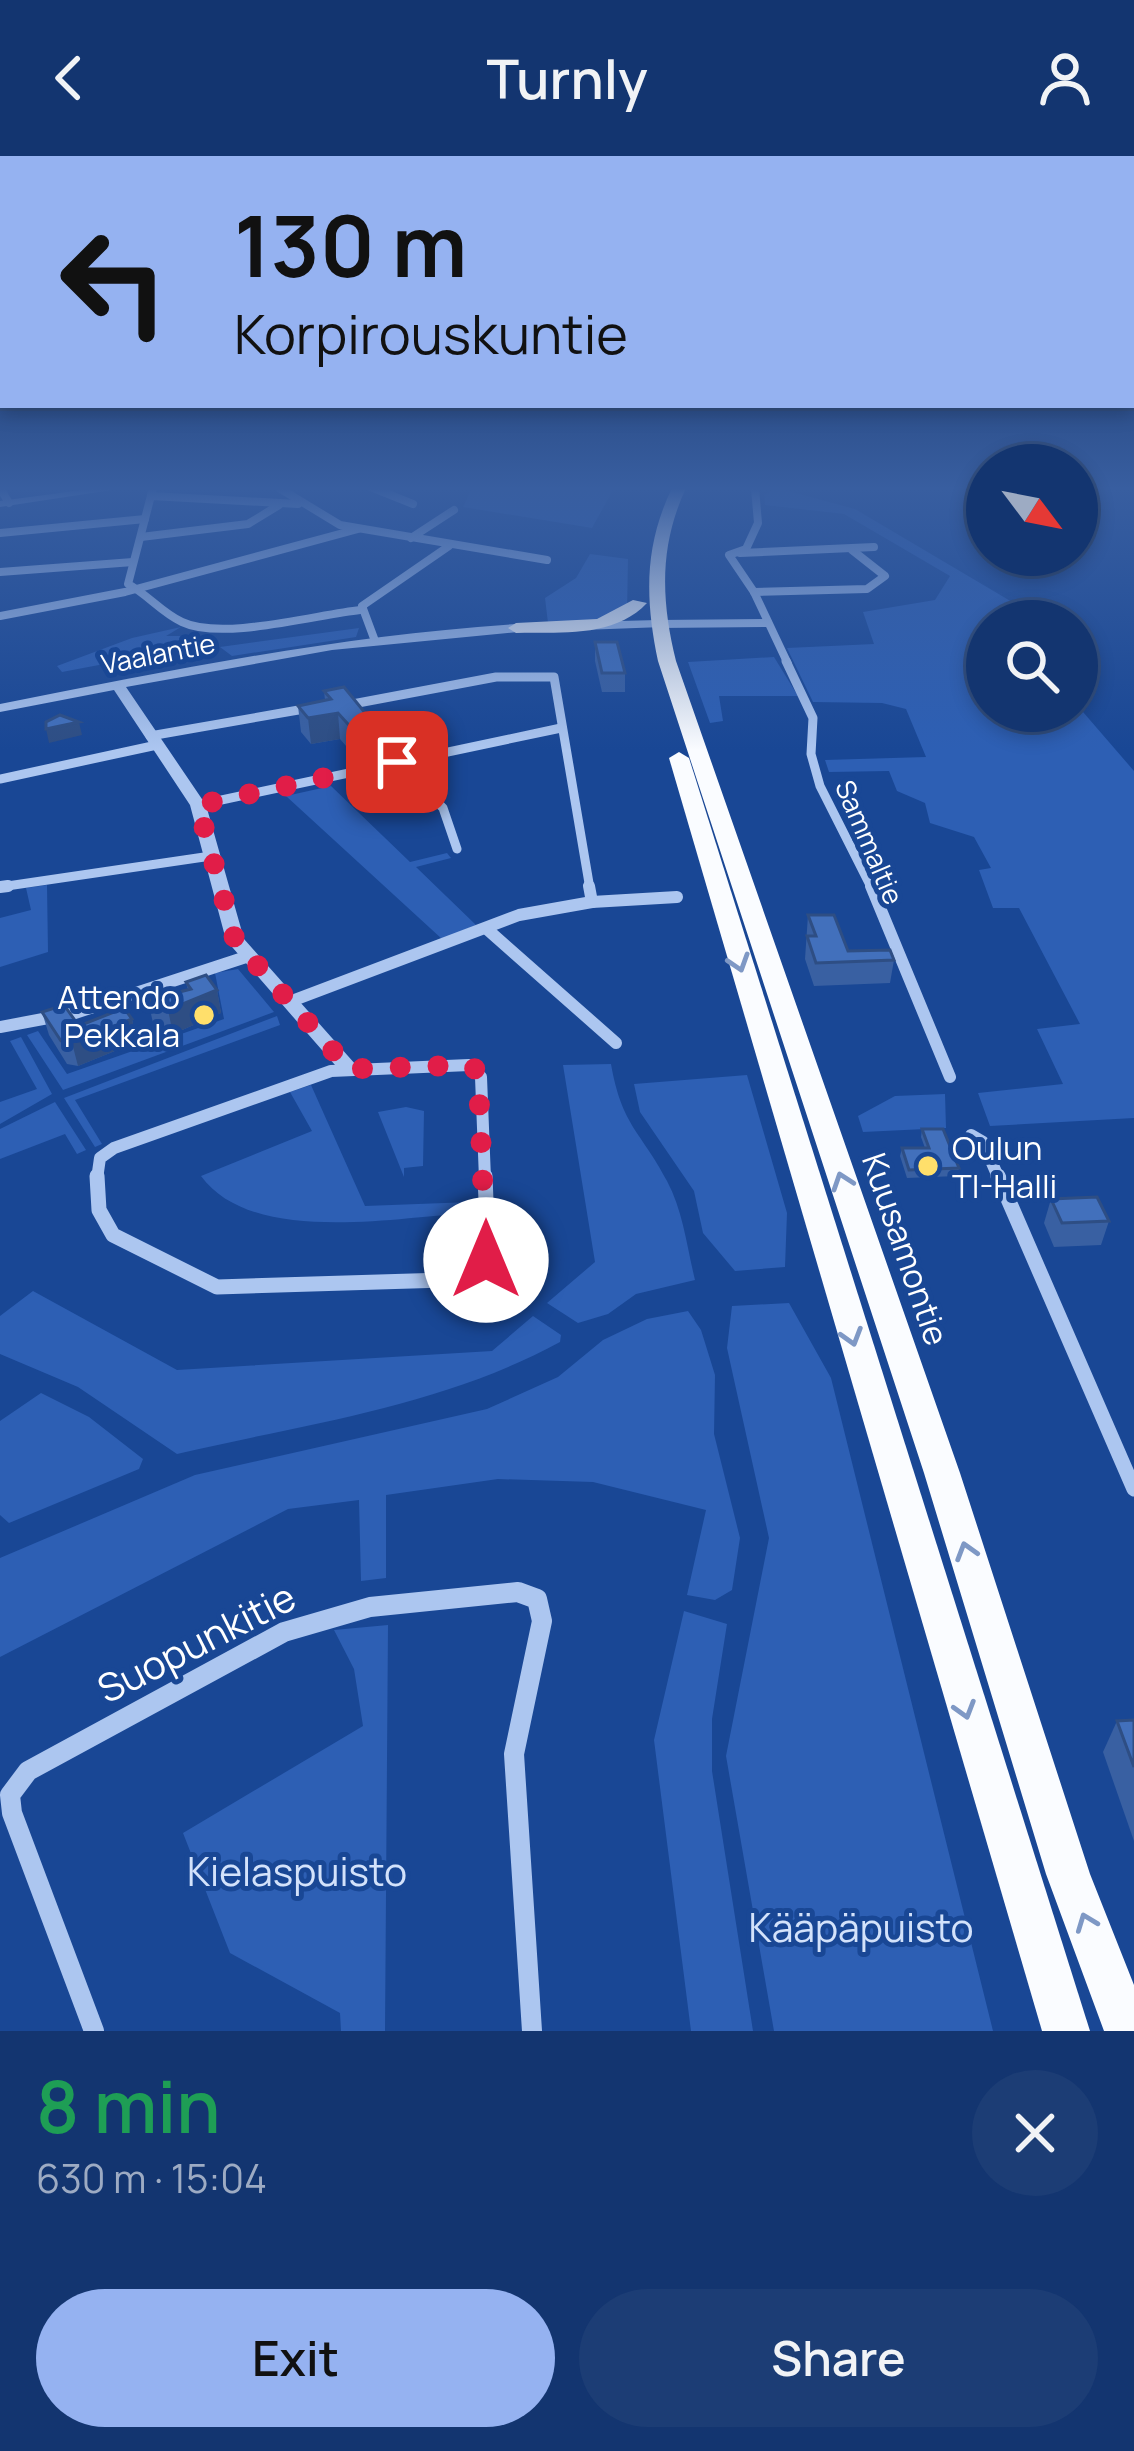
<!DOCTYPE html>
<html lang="en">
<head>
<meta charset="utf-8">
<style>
  body { margin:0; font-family:Manrope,sans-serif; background:#1c3d75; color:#f1f3f6; height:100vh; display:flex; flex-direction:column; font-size:45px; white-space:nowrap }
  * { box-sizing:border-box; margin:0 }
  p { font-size:39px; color:#9dabc3 }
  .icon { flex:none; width:66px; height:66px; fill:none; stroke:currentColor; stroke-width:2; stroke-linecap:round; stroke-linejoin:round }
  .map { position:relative; height:1875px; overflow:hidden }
  .side { display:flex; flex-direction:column; background:#133570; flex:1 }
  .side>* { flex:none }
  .top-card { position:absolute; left:0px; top:0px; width:1134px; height:252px; box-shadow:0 6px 18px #0003,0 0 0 3px #325083; background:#95b2f1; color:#111; overflow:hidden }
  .needle { width:78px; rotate:122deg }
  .controls { position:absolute; left:966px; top:288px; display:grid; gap:24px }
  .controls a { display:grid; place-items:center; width:132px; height:132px; border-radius:50%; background:#133570; box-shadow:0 6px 18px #0003,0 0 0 3px #325083; font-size:60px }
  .pin { position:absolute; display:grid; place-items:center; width:102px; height:102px; color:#fff; margin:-51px; border-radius:24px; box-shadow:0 6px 18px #0006 }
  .me { position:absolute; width:132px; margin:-66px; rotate:0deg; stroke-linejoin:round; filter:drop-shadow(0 0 9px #0008) }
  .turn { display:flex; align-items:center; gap:42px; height:252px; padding:0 36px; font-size:54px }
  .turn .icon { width:156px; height:156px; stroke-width:2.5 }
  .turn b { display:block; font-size:84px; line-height:102px }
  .round { display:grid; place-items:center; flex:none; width:126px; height:126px; border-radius:63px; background:#1c3d75 }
  .headline { display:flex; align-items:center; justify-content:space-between; height:204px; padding:0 36px }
  h1 { font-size:72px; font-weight:600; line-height:90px; color:#1e9e55 }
  .action { display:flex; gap:24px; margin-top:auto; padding:24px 36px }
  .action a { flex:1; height:138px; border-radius:72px; background:#95b2f1; color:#111; font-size:48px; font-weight:600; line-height:138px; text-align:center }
  .action a+a { background:#1c3d75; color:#f1f3f6 }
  header { display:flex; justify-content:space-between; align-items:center; height:156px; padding:0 36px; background:#133570; font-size:54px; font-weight:600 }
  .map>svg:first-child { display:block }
  .green { fill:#2d5fb4 }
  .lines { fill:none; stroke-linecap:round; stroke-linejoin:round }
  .minor-far4 { stroke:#acc6f0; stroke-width:8 }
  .minor-far3 { stroke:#acc6f0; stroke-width:9 }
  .minor-far2 { stroke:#acc6f0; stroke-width:12 }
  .minor-far1 { stroke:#acc6f0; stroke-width:15 }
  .minor { stroke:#acc6f0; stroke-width:20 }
  .tertiary { fill:#acc6f0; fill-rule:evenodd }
  .trunk { fill:#fafcff; fill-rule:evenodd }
  .wall { fill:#3960a2 }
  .shaded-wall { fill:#2e4e84 }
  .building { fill:#4270bc; stroke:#2e4e84; stroke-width:3 }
  .oneway { stroke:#7e98c5 }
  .route { stroke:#e11d48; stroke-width:21; stroke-dasharray:0 37.8 }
  .poi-dot { fill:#ffdf6b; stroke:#194795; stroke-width:4.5 }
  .labels { text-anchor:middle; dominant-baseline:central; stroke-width:10; stroke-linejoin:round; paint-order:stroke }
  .far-street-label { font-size:27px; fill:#fff; stroke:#194795 }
  .poi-label { font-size:33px; fill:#fff; stroke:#194795; text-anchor:end }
  .street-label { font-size:33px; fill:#fff; stroke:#194795 }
  .near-street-label { font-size:39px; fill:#fff; stroke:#194795 }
  .near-park-label { font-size:39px; fill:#d3e2fb; stroke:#194795 }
</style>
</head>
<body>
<header><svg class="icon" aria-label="back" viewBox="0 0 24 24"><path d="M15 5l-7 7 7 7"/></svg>Turnly<svg class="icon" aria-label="person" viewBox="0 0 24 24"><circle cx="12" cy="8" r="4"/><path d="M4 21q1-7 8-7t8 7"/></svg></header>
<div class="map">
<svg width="1134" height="1875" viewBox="0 0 1134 1875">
  <rect width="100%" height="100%" fill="#194795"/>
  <g class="green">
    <polygon points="472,332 614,332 592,372 463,351"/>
    <polygon points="777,332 855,353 1041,463 987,465 987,555 1077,555 1077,549 1134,615 1134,962 990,970 978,937 1063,928 1037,873 1080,868 1019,752 993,752 979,714 991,712 974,681 930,667 925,647 897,635 889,615 829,616 825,604 926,601 906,553 882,547 813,546 787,492 874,488 863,456 935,444 950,420 844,358 765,349 764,339"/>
    <polygon points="590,398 628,403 627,456 613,463 548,467 545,442 576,422"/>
    <polygon points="181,471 166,480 189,480 199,490 62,516 57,510 132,482"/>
    <polygon points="359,472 356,481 232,500 220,491"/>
    <polygon points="774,501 798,540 719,540 723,565 710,567 688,506"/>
    <polygon points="331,630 410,706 447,697 451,702 416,711 476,769 442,783 286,640"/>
    <polygon points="47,729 48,796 0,811 0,762 31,754 26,732"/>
    <polygon points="238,813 274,856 63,934 27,879 38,875 67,918 224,863 215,817"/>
    <polygon points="277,860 280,869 75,944 102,988 95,991 64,942"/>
    <polygon points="21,881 52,938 0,968 0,946 37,933 10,885"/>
    <path d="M 611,908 C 622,971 641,975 667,1025 C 683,1055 687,1091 695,1124 L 636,1138 L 608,1158 L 578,1167 L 547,1147 L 595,1106 L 563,909 Z"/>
    <polygon points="747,919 787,1057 785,1111 735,1115 703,1077 694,1035 640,956 634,928"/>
    <path d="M 311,929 L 365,1050 L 471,1046 L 472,1057 C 395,1061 252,1090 201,1020 L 312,975 L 290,936 Z"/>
    <polygon points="945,938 946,972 863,976 858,960 895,940"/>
    <polygon points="55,946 86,994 77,998 65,978 0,1003 0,973"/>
    <polygon points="406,951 424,955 423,1010 404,1012 404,1021 378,956"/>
    <path d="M 33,1135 L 177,1214 L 492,1195 L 533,1160 L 561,1179 L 560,1186 C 440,1251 309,1267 177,1298 L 78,1231 L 0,1198 L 0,1160 Z"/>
    <polygon points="789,1147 831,1222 993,1875 774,1875 726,1600 769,1382 727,1192 732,1150"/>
    <polygon points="688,1155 701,1174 715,1219 714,1278 740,1382 732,1434 715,1444 687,1439 706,1354 593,1326 498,1323 386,1339 386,1422 361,1425 359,1344 288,1353 0,1501 0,1402 195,1319 487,1253 558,1221 603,1184 647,1163"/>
    <polygon points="41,1237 89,1261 143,1303 139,1313 9,1367 0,1359 0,1265"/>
    <polygon points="684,1455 727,1468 712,1563 712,1615 753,1875 691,1875 654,1584"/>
    <polygon points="388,1469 385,1875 341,1875 340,1857 230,1797 183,1677 363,1570 354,1513 334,1474"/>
  </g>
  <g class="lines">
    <g class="minor-far4">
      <polyline points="0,332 9,347"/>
      <path d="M 153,332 L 128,428 C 147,438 162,457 182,466 C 222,485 315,459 360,454"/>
      <polyline points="279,332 340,369 547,404"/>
      <polyline points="373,332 413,348"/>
      <polyline points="755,332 758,367 746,393 729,399 754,436 788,508"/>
      <polyline points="151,340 298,348"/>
      <polyline points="0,377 145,363"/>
      <polyline points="141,381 248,368 279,349"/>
      <polyline points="411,382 454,354"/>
      <polyline points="740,397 874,391"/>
      <polyline points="0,416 133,406"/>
      <polyline points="754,436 867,433 885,420 852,394"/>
      <polyline points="0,460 125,436 358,373"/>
      <polyline points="658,468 768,467"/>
      <polyline points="375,485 362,450 449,390"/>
    </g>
    <g class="minor-far3">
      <polyline points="786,505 813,562 811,598 820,630 872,733"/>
      <polyline points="342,550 496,521 554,521 590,733"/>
      <polyline points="150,580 310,552"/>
      <polyline points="397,606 443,652 457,693"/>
      <polyline points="0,623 157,589"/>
      <polyline points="198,649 561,572"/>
      <polyline points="0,731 211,700"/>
    </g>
    <g class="minor-far2">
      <polyline points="589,730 592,746"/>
      <polyline points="871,730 950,921"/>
      <polyline points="0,731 8,730"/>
      <polyline points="488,774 616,887"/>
      <polyline points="289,846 519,759 592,746 677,741"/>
      <polyline points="0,871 75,857 249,800"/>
      <polyline points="971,979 983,986 999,1023"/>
      <polyline points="97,1023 100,1002 114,992 331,915 469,909 481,921 485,1023"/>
    </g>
    <g class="minor-far1">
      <polyline points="97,1020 99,1054 113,1079 217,1131 445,1124 478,1114 488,1094 485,1020"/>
      <polyline points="998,1020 1134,1333"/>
    </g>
    <polyline class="minor" points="94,1875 12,1657 10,1639 28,1615 284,1476 370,1451 518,1436 537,1443 542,1465 514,1598 532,1875"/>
    <g class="tertiary">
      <polygon points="97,332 125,332 0,351 0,345"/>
      <polygon points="658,464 664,468 663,471 582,474 576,470 582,466"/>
      <path d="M 533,467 L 538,468 L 538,474 L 332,494 L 126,531 L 206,649 L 244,783 L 356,909 L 359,913 L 356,917 L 342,917 L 226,784 L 190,649 L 114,534 L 0,556 L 0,548 C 177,513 352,477 533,467 Z"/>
    </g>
    <g class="trunk">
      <path d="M 672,332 L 686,332 C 659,390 661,444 676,505 L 960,1317 L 1090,1718 L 1134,1829 L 1134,1875 L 1104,1875 L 1046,1718 L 924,1317 L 658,505 C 645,443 644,390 672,332 Z"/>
      <path d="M 633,444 L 647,447 C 614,482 561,476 516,477 L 508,472 L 516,467 L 597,463 Z"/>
      <polygon points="679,596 689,602 1090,1875 1042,1875 669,602"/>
    </g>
  </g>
  <g class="wall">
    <polygon points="595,486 625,517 625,536 602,536 595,505"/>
    <polygon points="324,535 379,574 382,600 359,605 340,583 311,588 301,576 298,550 325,544"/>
    <polygon points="808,759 848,795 894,804 890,827 814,830 805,803"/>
    <polygon points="186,826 217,834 221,857 173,878 161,877 153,867 148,844 188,834"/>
    <polygon points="42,856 79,870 132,863 137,886 78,910 67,908 49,879"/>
    <polygon points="922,973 959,1012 957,1020 907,1022 900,1000 902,992 925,992 921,981"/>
    <polygon points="1051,1043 1109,1065 1101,1089 1054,1091 1044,1067"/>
    <polygon points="1134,1564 1134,1685 1103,1596 1117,1565"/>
  </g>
  <g class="shaded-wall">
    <polygon points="338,557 340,583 311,588 308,562"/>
    <polygon points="79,566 82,579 49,587 46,573"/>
    <polygon points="379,574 382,600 359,605 357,578"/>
    <polygon points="217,834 221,857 173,878 168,854"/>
    <polygon points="132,863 137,886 78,910 72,887"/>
  </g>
  <g class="building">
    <polygon points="595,486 617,486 625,517 602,517"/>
    <polygon points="344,531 379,574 357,578 338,557 308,562 298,550 331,543 324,535"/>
    <polygon points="60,559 79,566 46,573 46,566"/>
    <polygon points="808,759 834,759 848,795 890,794 894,804 816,807 807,780 816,780"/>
    <polygon points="206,819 217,834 168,854 156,854 148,844 191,833 186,826"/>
    <polygon points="64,849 79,870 124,852 132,863 72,887 61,885 42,856"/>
    <polygon points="922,973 943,973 959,1012 909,1014 902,992 929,992"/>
    <polygon points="1097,1041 1109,1065 1062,1067 1051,1043"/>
    <polygon points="1134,1564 1134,1611 1117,1565"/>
  </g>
  <defs><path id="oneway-chevron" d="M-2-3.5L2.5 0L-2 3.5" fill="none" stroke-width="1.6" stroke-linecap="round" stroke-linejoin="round" transform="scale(3)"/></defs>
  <g class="oneway">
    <use href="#oneway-chevron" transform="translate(739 807) rotate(72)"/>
    <use href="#oneway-chevron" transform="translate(842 1025) rotate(-109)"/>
    <use href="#oneway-chevron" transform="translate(852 1181) rotate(73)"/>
    <use href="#oneway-chevron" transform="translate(966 1395) rotate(-107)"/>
    <use href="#oneway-chevron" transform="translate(965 1554) rotate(73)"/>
    <use href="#oneway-chevron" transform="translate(1086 1766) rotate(-111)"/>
  </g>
  <linearGradient id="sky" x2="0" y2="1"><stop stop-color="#0e2752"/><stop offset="0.56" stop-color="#385ea0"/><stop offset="1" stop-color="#385ea0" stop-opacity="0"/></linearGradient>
  <rect width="1134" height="594" fill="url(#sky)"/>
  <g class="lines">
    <polyline class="route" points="397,606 198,649 235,784 349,913 469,909 478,915 486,1104"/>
  </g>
  <g class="poi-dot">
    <circle cx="204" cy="859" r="12"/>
    <circle cx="928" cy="1010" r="12"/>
  </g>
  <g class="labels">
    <g class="far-street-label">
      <text transform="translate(158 497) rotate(-11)">Vaalantie</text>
      <text transform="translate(870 686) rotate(67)">Sammaltie</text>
    </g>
    <g class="poi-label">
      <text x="180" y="840">Attendo<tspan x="180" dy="38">Pekkala</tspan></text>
      <text x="952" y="991" text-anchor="start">Oulun<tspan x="952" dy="38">TI-Halli</tspan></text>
    </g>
    <g class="street-label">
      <text transform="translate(906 1093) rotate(71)">Kuusamontie</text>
    </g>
    <g class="near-street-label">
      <text transform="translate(196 1486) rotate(-27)">Suopunkitie</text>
    </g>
    <g class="near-park-label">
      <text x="297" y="1715">Kielaspuisto</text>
      <text x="861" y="1771">Kääpäpuisto</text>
    </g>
  </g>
</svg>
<div class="controls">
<a><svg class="needle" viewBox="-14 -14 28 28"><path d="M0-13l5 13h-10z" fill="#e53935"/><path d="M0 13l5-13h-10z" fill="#9dabc3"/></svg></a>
<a><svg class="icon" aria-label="search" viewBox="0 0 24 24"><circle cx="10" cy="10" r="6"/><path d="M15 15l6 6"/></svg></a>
</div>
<div class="pin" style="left:397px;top:606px;background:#d93025"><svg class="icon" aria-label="arrive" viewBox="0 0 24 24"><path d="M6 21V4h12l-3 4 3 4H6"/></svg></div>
<svg class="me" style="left:486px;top:1104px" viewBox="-20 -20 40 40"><circle r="19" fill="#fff"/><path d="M0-13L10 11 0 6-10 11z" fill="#e11d48"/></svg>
<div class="top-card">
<div class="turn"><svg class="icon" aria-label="left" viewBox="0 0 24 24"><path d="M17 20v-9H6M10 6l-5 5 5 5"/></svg><div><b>130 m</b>Korpirouskuntie</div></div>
</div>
</div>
<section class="side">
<div class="headline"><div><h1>8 min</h1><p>630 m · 15:04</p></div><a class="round"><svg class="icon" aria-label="close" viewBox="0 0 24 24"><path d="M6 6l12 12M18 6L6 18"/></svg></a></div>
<div class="action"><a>Exit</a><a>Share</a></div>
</section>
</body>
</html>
